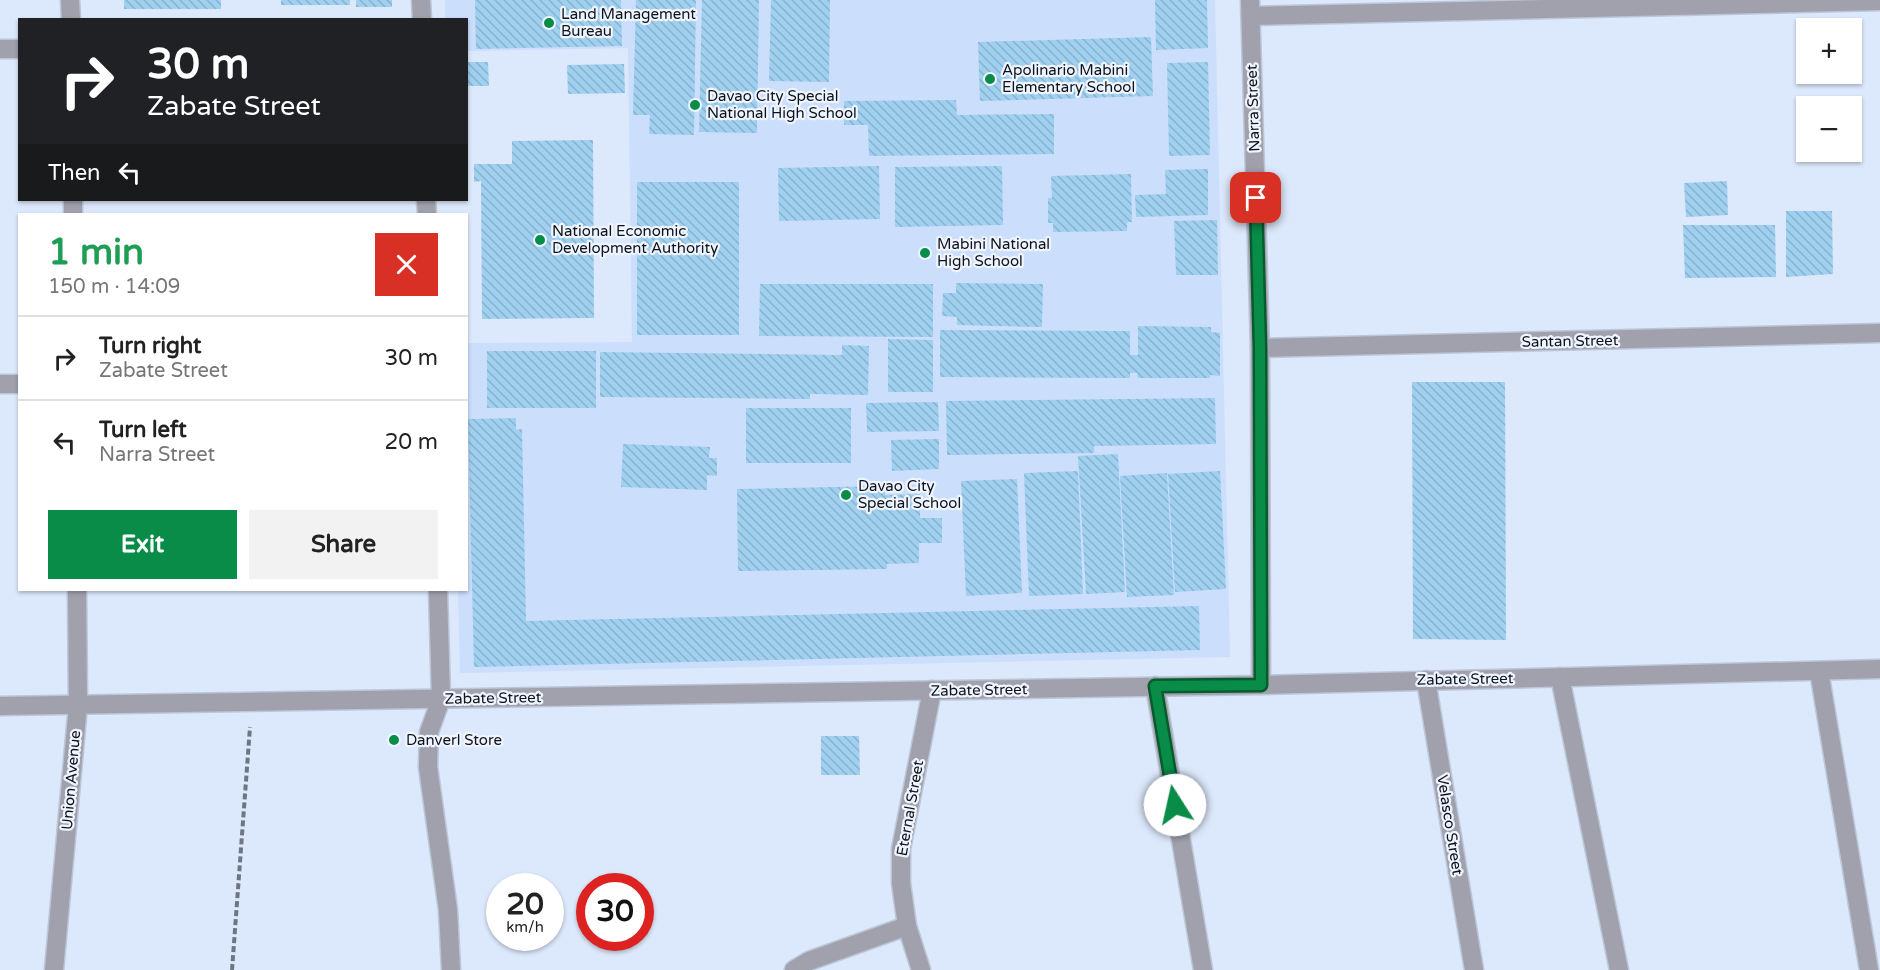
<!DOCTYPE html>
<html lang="en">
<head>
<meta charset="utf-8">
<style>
  body { margin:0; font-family:"Varela Round",sans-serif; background:#f2f2f2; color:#222; height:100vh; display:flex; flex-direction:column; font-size:22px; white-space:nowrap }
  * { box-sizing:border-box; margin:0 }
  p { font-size:20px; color:#767676 }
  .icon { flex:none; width:33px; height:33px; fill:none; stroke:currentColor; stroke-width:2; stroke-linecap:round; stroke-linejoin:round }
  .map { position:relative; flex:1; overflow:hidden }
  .side { position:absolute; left:18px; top:213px; width:450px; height:378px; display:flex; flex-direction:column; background:#fff; border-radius:0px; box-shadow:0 2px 4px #0004 }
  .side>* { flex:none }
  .hud { position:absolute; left:18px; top:18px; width:450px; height:183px; border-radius:0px; box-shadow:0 2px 4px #0004; background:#202124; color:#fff; overflow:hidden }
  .tools { position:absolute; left:1796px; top:18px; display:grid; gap:12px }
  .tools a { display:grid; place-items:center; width:66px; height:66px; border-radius:0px; background:#fff; box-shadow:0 2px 4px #0004; font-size:30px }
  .speed { position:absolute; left:486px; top:873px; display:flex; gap:12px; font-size:30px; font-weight:700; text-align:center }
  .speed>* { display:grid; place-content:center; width:78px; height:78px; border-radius:50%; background:#fff; box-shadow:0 2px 4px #0004; line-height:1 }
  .speed small { font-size:15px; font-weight:400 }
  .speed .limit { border:9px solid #d22; background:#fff; color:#111 }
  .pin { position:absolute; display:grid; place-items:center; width:51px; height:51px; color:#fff; margin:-26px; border-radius:12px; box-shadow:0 3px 9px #0006 }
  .me { position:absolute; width:66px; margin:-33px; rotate:350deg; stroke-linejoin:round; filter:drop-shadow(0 0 4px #0008) }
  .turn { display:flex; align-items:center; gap:21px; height:126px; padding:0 30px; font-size:27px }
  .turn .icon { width:78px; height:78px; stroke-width:2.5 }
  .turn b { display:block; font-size:42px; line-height:51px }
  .then { display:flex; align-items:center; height:57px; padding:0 30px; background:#0003; gap:12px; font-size:22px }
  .round { display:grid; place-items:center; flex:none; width:63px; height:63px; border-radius:0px; background:#f2f2f2 }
  .overview { display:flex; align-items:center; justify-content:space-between; height:102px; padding:0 30px }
  h1 { font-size:36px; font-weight:700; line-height:45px; color:#1e9e55 }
  .action { display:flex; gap:12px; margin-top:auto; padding:12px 30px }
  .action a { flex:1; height:69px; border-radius:0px; background:#098c48; color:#fff; font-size:24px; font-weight:700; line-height:69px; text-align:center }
  .action a+a { background:#f2f2f2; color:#222 }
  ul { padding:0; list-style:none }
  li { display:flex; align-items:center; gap:18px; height:84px; padding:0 30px; border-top:2px solid #e0e0e0 }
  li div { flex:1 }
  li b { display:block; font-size:22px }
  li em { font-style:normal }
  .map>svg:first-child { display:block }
  .built { fill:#cbdefc }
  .building { fill:url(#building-back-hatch) }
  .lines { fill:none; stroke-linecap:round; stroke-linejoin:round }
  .minor-casing { stroke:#bbc6d7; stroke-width:21 }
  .path { stroke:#6d7683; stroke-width:4; stroke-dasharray:6 3; stroke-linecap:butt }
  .minor { stroke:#a0a1ac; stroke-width:18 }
  .route-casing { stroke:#065b2f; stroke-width:15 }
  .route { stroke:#098c48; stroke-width:10 }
  .poi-dot { fill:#098c48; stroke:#eff5ff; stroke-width:2 }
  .labels { text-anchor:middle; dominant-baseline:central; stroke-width:4.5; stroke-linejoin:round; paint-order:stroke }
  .poi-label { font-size:15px; fill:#0e131b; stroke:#eff5ff; text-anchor:start }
  .street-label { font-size:15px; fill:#0e131b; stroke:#eff5ff }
</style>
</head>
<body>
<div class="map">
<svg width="1880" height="970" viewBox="0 0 1880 970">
  <defs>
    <pattern id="building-back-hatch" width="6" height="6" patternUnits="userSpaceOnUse" patternTransform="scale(1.5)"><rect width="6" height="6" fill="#a0d0f0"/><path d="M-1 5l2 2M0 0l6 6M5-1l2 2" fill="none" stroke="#89b2cd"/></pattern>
  </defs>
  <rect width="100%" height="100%" fill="#dce8fb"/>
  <polygon class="built" points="445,0 1215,0 1230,657 460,673 458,590 466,590 467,343 632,342 628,48 467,51 466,20 445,19"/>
  <g class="building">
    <rect x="124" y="0" width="97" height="9"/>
    <rect x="281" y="0" width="69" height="5"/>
    <rect x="356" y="0" width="36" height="7"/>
    <polygon points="475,0 621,0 622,46 476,49"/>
    <polygon points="636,0 696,0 694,135 649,134 650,115 633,115"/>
    <polygon points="702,0 759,0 757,133 699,132"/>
    <polygon points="771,0 830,0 829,82 769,81"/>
    <polygon points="1155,0 1207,0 1208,48 1156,50"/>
    <polygon points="1151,37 1153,96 980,101 978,42"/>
    <polygon points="466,62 488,62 489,86 466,86"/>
    <polygon points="1208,62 1210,155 1169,156 1167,63"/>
    <polygon points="624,64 625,93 568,94 567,65"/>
    <polygon points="956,100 957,115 1054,114 1054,154 869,156 868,125 844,125 844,101"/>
    <polygon points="593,140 594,318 482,319 481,181 474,182 474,164 512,164 512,141"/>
    <polygon points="879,166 880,219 779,221 778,168"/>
    <polygon points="1002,166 1003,225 895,227 895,167"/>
    <polygon points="1208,169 1208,215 1136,217 1135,195 1166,194 1165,170"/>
    <polygon points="1131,174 1132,222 1127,222 1127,231 1053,232 1053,223 1048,223 1048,198 1052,198 1051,176"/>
    <polygon points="1727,181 1728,215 1686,217 1684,183"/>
    <rect x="637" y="182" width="102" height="153"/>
    <polygon points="1786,211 1832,211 1833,274 1786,277"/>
    <polygon points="1217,220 1218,275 1176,275 1174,221"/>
    <polygon points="1683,225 1775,225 1776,277 1685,278"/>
    <polygon points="956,283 1043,284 1042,327 957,325 957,317 942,316 943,293 956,293"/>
    <polygon points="760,284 933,284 933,337 759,336"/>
    <polygon points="1138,326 1211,327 1211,332 1220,333 1220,376 1210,375 1210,378 1138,378 1137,373 1130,373 1130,378 940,377 940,330 1130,331 1130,355 1138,355"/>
    <polygon points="888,339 933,340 933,392 888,392"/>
    <polygon points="842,345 869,346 868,395 810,394 810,399 600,397 600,352 842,355"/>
    <rect x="487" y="351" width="109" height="57"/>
    <polygon points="1412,382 1505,382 1506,640 1413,639"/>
    <polygon points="1215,398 1216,444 1094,446 1094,453 947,455 946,401"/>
    <polygon points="938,402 939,431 867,432 866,403"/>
    <rect x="746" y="408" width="105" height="55"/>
    <polygon points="516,418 516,430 522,429 526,621 1199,606 1200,650 474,667 468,419"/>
    <polygon points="939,439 939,469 892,471 891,440"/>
    <polygon points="623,444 710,447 709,458 717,458 717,476 707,475 707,490 621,487"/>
    <polygon points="1118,454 1125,592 1086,594 1078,456"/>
    <polygon points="1078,471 1083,594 1029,596 1024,473"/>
    <polygon points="1220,471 1226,589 1175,592 1168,474"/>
    <polygon points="1167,473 1174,595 1127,597 1120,476"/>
    <polygon points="1017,479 1022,593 966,596 961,481"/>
    <polygon points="885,486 885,495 920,494 920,518 942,518 942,543 919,543 919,563 887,564 887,569 738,571 737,489"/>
    <polygon points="821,736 859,736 860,775 821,775"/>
  </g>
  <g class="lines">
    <defs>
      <g id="minor">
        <polyline points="70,0 71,20"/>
        <polyline points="421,0 422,20"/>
        <polyline points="1250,0 1260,348 1261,685"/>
        <polyline points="1251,16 1880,1"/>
        <polyline points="0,49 20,49"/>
        <polyline points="73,200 73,214"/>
        <polyline points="426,200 427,214"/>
        <polyline points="1260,348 1880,333"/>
        <polyline points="0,384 20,384"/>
        <polyline points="438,590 441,699 429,732 428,767 448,910 451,970"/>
        <polyline points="1819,671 1869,970"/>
        <polyline points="1560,677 1619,970"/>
        <polyline points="1426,680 1474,970"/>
        <polyline points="1155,686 1203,970"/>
        <polyline points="0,706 1261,685 1880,669"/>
        <polyline points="54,970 78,705 77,590"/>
        <polyline points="794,970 809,961 907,926"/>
        <polyline points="921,970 907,926 901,883 901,849 932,690"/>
      </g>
    </defs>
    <use href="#minor" class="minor-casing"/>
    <polyline class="path" points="232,970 250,727"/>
    <use href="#minor" class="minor"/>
  </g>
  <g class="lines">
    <defs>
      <polyline id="route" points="1175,805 1155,686 1261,685 1260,348 1256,198"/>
    </defs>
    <use href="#route" class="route-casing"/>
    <use href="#route" class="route"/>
  </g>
  <g class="poi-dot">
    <circle cx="549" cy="23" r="6"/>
    <circle cx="990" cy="79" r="6"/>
    <circle cx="695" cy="105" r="6"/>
    <circle cx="540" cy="240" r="6"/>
    <circle cx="925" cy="253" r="6"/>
    <circle cx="846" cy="495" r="6"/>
    <circle cx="394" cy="740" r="6"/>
  </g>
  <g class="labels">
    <g class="poi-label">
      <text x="561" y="14">Land Management<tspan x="561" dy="17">Bureau</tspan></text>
      <text x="1002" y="70">Apolinario Mabini<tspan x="1002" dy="17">Elementary School</tspan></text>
      <text x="707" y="96">Davao City Special<tspan x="707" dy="17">National High School</tspan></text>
      <text x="552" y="231">National Economic<tspan x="552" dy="17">Development Authority</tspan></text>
      <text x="937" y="244">Mabini National<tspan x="937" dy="17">High School</tspan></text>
      <text x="858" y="486">Davao City<tspan x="858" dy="17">Special School</tspan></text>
      <text x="406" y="740">Danverl Store</text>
    </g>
    <g class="street-label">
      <text transform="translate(1253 108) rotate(-92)">Narra Street</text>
      <text transform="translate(1570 341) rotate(-1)">Santan Street</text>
      <text transform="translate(1465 679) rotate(-1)">Zabate Street</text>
      <text transform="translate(979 690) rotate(-1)">Zabate Street</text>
      <text transform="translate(493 698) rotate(-1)">Zabate Street</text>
      <text transform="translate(71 780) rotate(-85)">Union Avenue</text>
      <text transform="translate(910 808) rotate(-80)">Eternal Street</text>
      <text transform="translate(1450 825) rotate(81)">Velasco Street</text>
    </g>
  </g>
</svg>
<div class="tools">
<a>+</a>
<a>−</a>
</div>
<div class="speed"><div>20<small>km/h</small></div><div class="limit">30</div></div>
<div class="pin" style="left:1256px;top:198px;background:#d93025"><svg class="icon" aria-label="arrive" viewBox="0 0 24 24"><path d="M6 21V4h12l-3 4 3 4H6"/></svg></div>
<svg class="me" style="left:1175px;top:805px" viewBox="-20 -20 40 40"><circle r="19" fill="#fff"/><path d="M0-13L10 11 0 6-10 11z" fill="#098c48"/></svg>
<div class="hud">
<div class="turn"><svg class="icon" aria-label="right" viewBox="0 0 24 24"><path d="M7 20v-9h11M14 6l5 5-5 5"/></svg><div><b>30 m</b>Zabate Street</div></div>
<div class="then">Then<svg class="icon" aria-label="left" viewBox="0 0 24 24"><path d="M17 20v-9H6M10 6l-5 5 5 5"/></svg></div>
</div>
<section class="side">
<div class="overview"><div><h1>1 min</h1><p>150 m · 14:09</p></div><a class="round" style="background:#d93025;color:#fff"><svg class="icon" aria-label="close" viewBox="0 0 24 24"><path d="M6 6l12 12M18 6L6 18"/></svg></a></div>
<ul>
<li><svg class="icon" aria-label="right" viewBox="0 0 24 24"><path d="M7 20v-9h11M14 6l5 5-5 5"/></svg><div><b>Turn right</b><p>Zabate Street</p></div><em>30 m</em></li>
<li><svg class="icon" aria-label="left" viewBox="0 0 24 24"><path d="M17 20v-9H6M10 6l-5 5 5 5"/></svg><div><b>Turn left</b><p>Narra Street</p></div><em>20 m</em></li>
</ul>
<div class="action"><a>Exit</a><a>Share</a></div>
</section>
</div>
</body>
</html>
